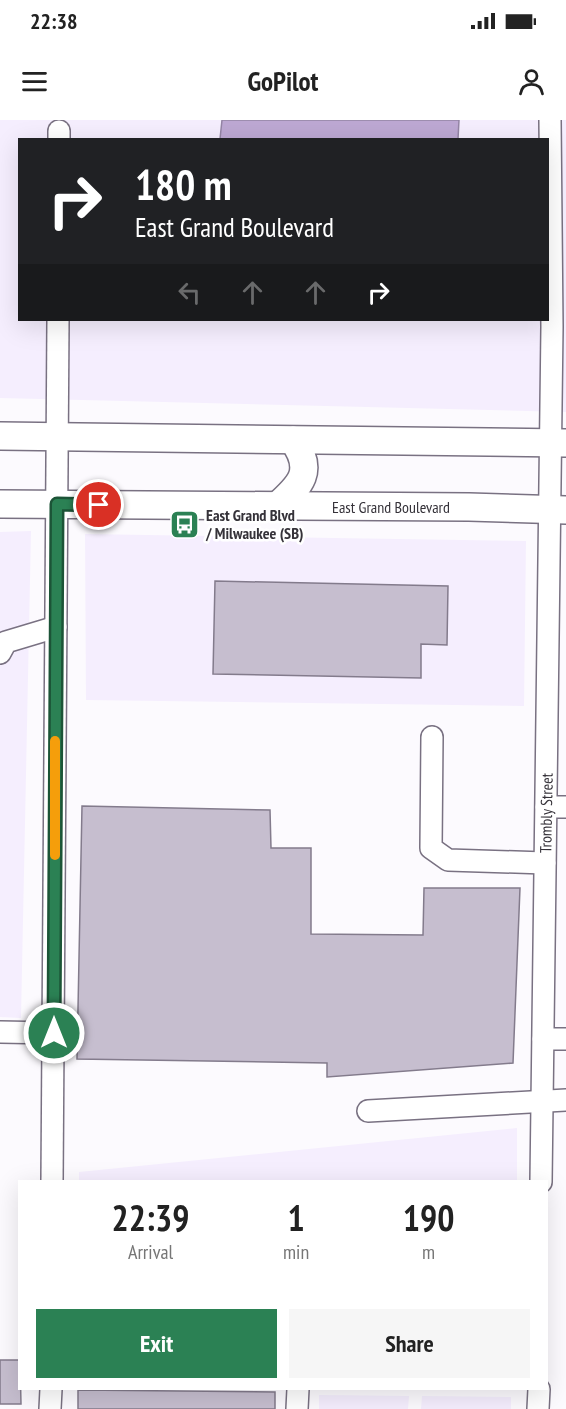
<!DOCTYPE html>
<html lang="en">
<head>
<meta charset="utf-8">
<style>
  body { margin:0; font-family:"PT Sans Narrow",sans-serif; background:#f6f6f6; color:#222; height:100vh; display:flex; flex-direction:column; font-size:22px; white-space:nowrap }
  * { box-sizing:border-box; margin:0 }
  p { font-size:20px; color:#767676 }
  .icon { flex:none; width:33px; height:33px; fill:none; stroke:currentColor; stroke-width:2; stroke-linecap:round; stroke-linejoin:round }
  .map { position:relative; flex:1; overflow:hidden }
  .side { position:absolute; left:18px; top:1060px; width:530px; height:210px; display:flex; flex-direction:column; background:#fff; border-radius:0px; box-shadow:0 6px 24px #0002 }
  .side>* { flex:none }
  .guide { position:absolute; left:18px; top:18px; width:531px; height:183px; border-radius:0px; box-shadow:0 6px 24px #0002; background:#202124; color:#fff; overflow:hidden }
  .pin { position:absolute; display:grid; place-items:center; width:51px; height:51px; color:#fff; margin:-26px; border:3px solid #fff; border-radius:50%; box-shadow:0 2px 6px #0007 }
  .me { position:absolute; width:66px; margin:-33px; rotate:0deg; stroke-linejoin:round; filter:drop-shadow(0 0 4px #0008) }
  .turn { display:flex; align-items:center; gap:21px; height:126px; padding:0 18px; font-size:27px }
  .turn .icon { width:78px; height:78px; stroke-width:2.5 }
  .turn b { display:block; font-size:42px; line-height:51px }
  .lanes { display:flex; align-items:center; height:57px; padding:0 18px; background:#0003; justify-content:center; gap:30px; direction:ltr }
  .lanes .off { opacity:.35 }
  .eta { display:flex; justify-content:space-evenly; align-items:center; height:102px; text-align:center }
  .eta b { font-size:36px; font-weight:800; line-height:42px }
  .primary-button { display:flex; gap:12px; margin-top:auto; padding:12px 18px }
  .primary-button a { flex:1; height:69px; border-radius:0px; background:#2b8154; color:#fff; font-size:24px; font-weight:800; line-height:69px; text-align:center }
  .primary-button a+a { background:#f6f6f6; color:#222 }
  .status { display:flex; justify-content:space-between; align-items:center; height:42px; padding:0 30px; background:#fff; direction:ltr }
  .status svg { height:16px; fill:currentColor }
  header { display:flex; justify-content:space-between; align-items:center; height:78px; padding:0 18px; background:#fff; font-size:27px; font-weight:800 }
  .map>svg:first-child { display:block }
  .built { fill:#f5eefe; fill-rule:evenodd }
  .water { fill:#bda8d3; stroke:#9485a5; stroke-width:1.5 }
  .building { fill:#c6becf; stroke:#837b8c; stroke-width:1.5 }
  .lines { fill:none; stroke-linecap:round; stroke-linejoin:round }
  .minor-casing { stroke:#797182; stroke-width:24 }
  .major-casing { stroke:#797182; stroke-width:30 }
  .minor { stroke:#fff; stroke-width:21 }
  .major { stroke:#fff; stroke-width:27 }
  .route-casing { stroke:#1c5437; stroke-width:15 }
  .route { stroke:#2b8154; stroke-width:10 }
  .slow { stroke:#f59e0b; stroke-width:10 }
  .labels { text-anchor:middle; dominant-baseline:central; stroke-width:5; stroke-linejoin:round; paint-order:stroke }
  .street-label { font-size:16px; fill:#353239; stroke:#fff }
  .poi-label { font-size:16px; font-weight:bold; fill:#353239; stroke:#fff; text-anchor:start }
</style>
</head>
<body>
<div class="status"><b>22:38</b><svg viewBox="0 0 49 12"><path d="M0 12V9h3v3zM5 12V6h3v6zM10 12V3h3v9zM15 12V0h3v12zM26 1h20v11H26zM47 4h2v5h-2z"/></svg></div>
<header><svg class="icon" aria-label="menu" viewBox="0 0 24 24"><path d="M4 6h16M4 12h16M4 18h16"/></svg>GoPilot<svg class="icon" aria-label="person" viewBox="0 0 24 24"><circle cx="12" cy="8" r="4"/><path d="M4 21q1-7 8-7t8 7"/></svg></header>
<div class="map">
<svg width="566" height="1289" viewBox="0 0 566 1289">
  <rect width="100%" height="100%" fill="#fcfafe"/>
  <g class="built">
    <path d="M 0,0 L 566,0 L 566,292 L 0,278 ZM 20,20 L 548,20 L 548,200 L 20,200 Z"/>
    <polygon points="31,411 21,898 0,897 0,412"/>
    <polygon points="85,414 526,421 524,586 86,580"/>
    <polygon points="517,1008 517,1062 79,1062 79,1052"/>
    <polygon points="319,1275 409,1276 408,1289 319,1289"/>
    <polygon points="422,1276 511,1277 511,1289 421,1289"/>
  </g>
  <polygon class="water" points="222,0 459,0 458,19 220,19"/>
  <g class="building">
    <polygon points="215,461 448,466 447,525 421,524 421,558 213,554"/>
    <polygon points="82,686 270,690 271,728 311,728 311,814 423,815 424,768 520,768 513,943 327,957 327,943 77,939"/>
    <polygon points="0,1240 20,1240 21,1284 0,1284"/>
    <polygon points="78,1270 275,1272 275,1289 78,1289"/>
  </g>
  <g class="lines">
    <defs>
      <g id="minor">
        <polyline points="59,20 59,11"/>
        <polyline points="0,533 6,522 56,507"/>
        <polyline points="432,617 431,728 448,740 545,743"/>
        <polyline points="546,687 566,687"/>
        <polyline points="0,912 54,913"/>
        <polyline points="543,919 566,919"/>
        <polyline points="368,991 566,980"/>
        <polyline points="52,1062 58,200"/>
        <polyline points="541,1062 552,207 550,0"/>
        <polyline points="50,1289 51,1269"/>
        <polyline points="297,1289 298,1269"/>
        <polyline points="538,1289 539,1269"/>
      </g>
      <g id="major">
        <polyline points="0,316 566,323"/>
        <polyline points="0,384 469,387 566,390"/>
        <path d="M 276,387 C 301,365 315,351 293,320"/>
      </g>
    </defs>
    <use href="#minor" class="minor-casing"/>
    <use href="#major" class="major-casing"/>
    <use href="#minor" class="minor"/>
    <use href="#major" class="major"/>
  </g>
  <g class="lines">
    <defs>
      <polyline id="route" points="54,913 57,384 99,385"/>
    </defs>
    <use href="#route" class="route-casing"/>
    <use href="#route" class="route"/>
    <polyline class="slow" points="55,735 55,621"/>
  </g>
  <defs>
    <symbol id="bus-square" viewBox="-11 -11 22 22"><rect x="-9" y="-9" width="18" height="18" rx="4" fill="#2b8154" stroke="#fff"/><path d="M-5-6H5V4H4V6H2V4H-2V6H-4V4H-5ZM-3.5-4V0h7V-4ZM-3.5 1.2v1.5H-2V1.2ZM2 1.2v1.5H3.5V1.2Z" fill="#fff"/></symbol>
  </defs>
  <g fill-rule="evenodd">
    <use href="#bus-square" x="168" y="388" width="33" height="33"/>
  </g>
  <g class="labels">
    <g class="street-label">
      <text x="391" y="387">East Grand Boulevard</text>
      <text transform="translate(546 693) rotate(-89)">Trombly Street</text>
    </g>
    <g class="poi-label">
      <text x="206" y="395">East Grand Blvd<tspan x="206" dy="18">/ Milwaukee (SB)</tspan></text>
    </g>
  </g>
</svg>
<div class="pin" style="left:99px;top:385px;background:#d93025"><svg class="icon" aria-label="arrive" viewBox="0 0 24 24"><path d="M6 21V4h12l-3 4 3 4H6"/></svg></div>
<svg class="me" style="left:54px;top:913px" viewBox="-20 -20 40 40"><circle r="17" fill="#2b8154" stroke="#fff" stroke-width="3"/><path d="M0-11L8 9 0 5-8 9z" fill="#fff"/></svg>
<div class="guide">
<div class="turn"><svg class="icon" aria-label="right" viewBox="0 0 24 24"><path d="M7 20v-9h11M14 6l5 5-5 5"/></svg><div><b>180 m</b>East Grand Boulevard</div></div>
<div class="lanes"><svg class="icon off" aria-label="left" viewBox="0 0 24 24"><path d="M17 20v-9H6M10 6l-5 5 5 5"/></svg><svg class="icon off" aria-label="ahead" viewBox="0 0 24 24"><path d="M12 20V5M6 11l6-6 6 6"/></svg><svg class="icon off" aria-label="ahead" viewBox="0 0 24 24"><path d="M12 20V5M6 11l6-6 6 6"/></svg><svg class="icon" aria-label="right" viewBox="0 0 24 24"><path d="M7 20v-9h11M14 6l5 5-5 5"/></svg></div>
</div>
<section class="side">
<div class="eta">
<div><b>22:39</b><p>Arrival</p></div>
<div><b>1</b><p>min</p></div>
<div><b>190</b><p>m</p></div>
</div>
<div class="primary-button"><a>Exit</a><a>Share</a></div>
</section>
</div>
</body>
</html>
